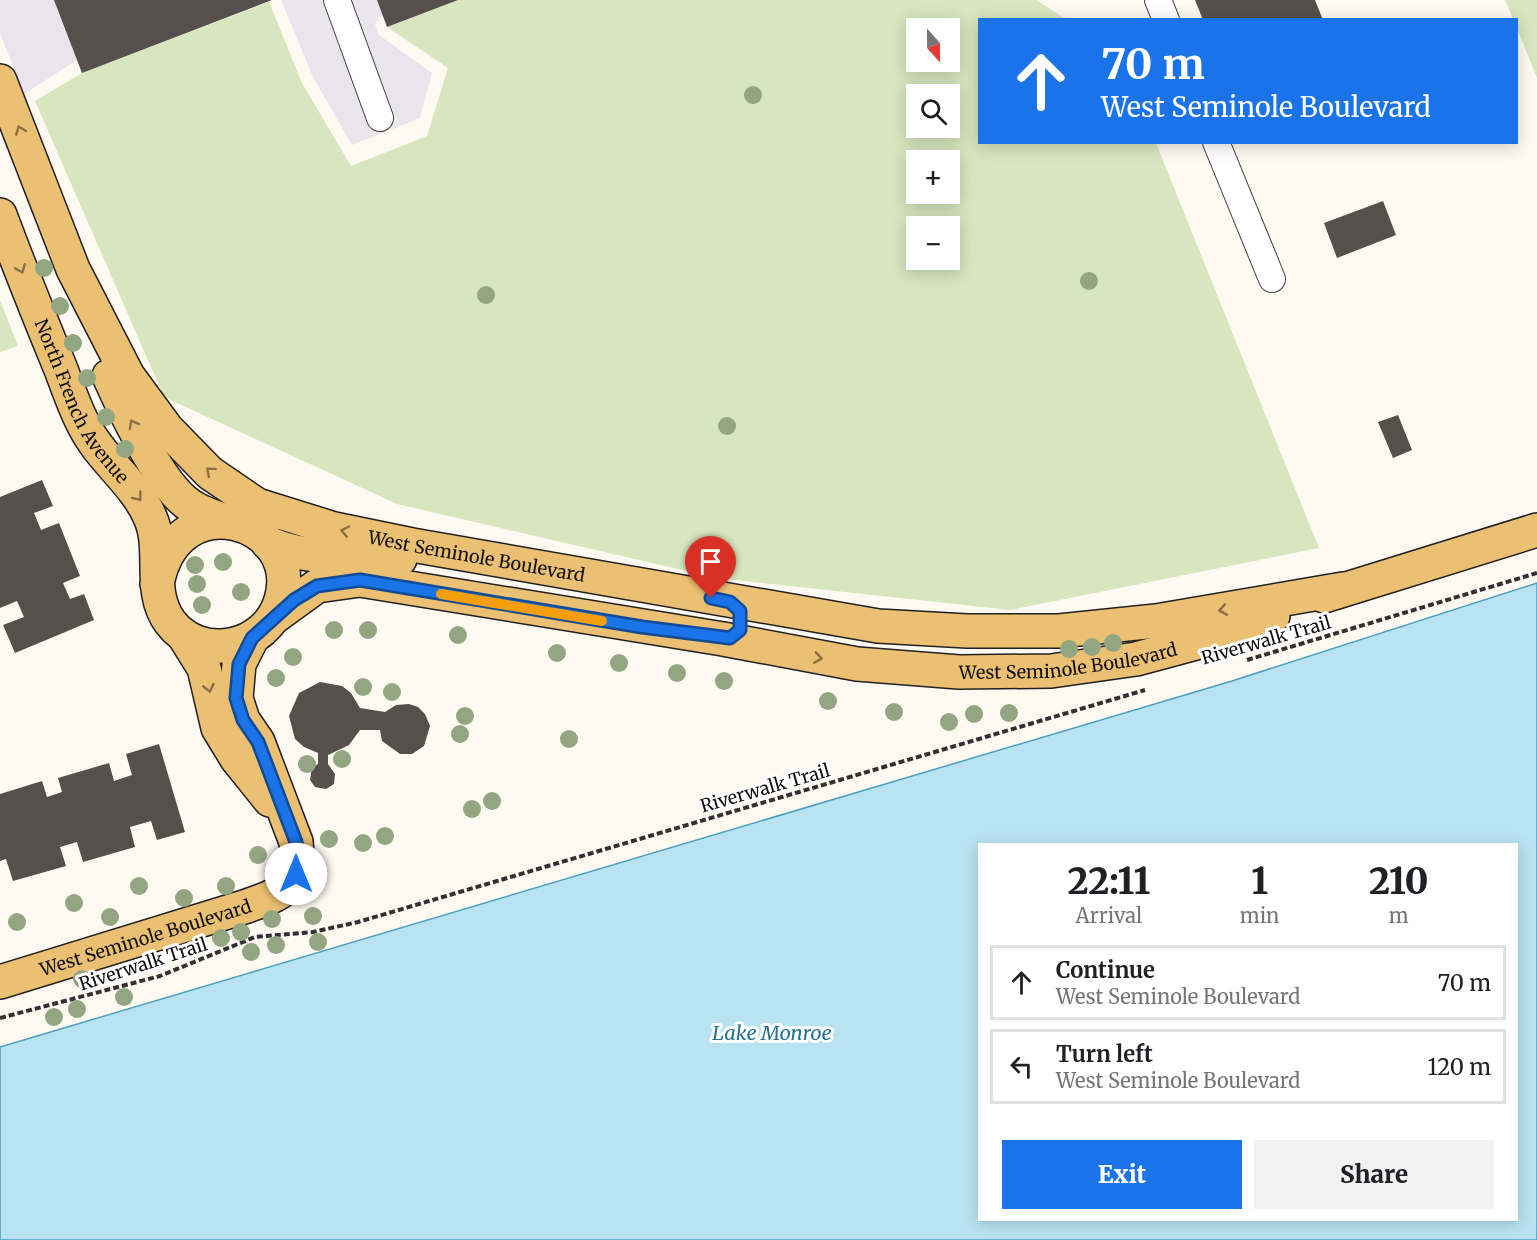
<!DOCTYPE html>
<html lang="en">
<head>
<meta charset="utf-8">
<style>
  body { margin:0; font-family:Merriweather,serif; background:#f2f2f2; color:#202124; height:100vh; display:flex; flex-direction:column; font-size:22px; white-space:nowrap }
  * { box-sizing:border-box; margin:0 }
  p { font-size:20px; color:#757577 }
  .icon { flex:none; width:33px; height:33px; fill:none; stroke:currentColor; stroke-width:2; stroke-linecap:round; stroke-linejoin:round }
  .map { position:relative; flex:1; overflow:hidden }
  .drawer { position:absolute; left:978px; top:843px; width:540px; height:378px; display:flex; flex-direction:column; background:#fff; border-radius:0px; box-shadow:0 3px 15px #0003 }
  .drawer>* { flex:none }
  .banner { position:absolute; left:978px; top:18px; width:540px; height:126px; border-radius:0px; box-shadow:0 3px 15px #0003; background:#1a73e8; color:#fff; overflow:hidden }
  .needle { width:39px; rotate:159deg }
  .fabs { position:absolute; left:906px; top:18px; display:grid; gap:12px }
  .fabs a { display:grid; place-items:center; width:54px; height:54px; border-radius:0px; background:#fff; box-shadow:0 3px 15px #0003; font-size:30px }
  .pin { position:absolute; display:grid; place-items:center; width:51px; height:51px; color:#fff; margin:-62px -26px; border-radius:50% 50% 50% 0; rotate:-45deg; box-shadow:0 0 6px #0007 }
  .pin .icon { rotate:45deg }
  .me { position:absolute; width:66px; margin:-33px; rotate:0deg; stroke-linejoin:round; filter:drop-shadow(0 0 4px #0008) }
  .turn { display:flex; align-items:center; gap:21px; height:126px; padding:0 24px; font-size:27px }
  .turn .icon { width:78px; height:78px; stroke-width:2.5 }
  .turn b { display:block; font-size:42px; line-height:51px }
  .eta { display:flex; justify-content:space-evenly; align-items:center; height:102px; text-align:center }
  .eta b { font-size:36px; font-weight:800; line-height:42px }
  .cta { display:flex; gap:12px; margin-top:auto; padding:12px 24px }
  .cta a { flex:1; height:69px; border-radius:0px; background:#1a73e8; color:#fff; font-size:24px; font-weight:800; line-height:69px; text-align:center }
  .cta a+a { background:#f2f2f2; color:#202124 }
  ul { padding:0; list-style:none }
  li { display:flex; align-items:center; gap:18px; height:75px; margin:0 12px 9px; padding:0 12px; border:3px solid #e0e0e0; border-radius:0px }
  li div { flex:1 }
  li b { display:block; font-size:22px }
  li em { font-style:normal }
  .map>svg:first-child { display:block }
  .industrial { fill:#eae4ec }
  .green { fill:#d7e6be; fill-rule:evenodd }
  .water { fill:#bae3f1; stroke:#489fc1; stroke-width:1.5; fill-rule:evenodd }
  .building { fill:#564f4c }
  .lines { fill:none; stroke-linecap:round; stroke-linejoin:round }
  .minor-casing { stroke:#424242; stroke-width:28 }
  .major-casing { stroke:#202020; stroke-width:36 }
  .path { stroke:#313131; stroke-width:4; stroke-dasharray:6 3; stroke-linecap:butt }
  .minor { stroke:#fff; stroke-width:26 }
  .major { stroke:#ecc073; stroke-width:33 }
  .tree { fill:#91a681 }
  .oneway { stroke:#897046 }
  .route-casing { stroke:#114b97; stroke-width:15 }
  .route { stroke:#1a73e8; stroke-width:10 }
  .slow { stroke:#f59e0b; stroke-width:10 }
  .labels { text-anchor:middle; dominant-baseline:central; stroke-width:6; stroke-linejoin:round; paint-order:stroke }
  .street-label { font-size:18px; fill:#0f0f0f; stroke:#fff }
  .water-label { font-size:20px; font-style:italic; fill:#227196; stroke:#fff }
</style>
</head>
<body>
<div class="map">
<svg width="1537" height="1240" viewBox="0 0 1537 1240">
  <rect width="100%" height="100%" fill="#fefaf2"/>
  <g class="industrial">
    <polygon points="0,0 236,0 77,60 24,94 0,33"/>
    <polygon points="281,0 423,0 379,17 375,24 379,35 432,73 420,118 352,145 313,77"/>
  </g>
  <g class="green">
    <path d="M 458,0 L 1036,0 L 1066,19 L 980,20 L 980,142 L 1156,143 L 1319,548 L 1010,610 L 717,578 L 397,504 L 164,397 L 35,101 L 82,73 L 269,2 L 302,83 L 351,166 L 427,136 L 448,68 L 387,27 ZM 916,28 L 950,28 L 950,62 L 916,62 ZM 916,94 L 950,94 L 950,128 L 916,128 ZM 916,160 L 950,160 L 950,194 L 916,194 ZM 916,226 L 950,226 L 950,260 L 916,260 Z"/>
    <polygon points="1505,0 1537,0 1537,78 1517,28 1516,20 1513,19"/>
    <polygon points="0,300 18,346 0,352"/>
  </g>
  <path class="water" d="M 1537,583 L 1537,1240 L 0,1240 L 0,1047 L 1232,681 ZM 980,844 L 1516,844 L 1516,1220 L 980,1220 Z"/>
  <g class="building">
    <polygon points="54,0 272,0 82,73"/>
    <polygon points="377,0 458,0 387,27"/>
    <polygon points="1195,0 1315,0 1323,20 1203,20"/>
    <polygon points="1383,201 1396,235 1337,258 1324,223"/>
    <polygon points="1398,415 1412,450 1393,458 1378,422"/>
    <polygon points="42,480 53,506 34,513 41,530 59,523 80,576 63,583 70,599 84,594 94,620 15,653 3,625 24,617 17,601 0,608 0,497"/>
    <polygon points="320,682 342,686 351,693 360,708 385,712 396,705 409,704 418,707 425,714 430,726 424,746 412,754 400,754 382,741 380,730 360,730 349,745 328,755 328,764 335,774 334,784 326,789 315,787 310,780 312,767 318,764 318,753 304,747 295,739 289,716 299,693"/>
    <polygon points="159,744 185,832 157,840 151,821 130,827 135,847 83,862 77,842 60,847 66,866 13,881 6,859 0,861 0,794 42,781 47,797 62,792 58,778 109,763 114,781 132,775 126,754"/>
  </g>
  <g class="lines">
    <defs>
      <g id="minor">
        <polyline points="337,0 380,118"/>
        <polyline points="1158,0 1166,20"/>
        <polyline points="1216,142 1272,279"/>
      </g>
      <g id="major">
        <path id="s1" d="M 0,81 L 73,269 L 128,376 L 167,429 L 210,473 L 257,505 L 334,529 L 412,545 L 878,626 L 967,631 L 1059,631 L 1156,621 L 1343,589"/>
        <path id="s2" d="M 0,215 C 19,266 39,316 60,367 C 68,387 75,410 86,429 C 103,461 136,484 150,517 C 165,550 147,591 170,622 C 201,663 267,649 281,600 C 304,522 177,480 157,584"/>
        <path d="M 109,376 C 124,410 156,476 183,500 C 196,512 213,516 229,522"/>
        <path d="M 268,543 C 309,561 355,556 400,559"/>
        <polyline points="1324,596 1537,530"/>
        <path id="s3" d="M 273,618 L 317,586 L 360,580 L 723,639 L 857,664 L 959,672 L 1051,671 L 1136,659 L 1214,638 L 1273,616"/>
        <polyline points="184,636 204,668 218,728 237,759 270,800"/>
        <path id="s4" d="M 0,982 L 244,907 C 282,894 301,888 296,842 L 258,742 L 243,720 L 236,698 L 239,664 L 252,638"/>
      </g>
    </defs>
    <use href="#minor" class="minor-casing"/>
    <use href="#major" class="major-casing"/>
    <g class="path">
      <polyline points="1247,660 1537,573"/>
      <polyline points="0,1018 160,976 255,937 313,932 358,922 1145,690"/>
    </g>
    <use href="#minor" class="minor"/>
    <use href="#major" class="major"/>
  </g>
  <g class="tree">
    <circle cx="753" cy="95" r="9"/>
    <circle cx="44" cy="268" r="9"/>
    <circle cx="1089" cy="281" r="9"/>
    <circle cx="486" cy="295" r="9"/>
    <circle cx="60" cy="306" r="9"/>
    <circle cx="73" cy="343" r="9"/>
    <circle cx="87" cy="378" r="9"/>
    <circle cx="106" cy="417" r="9"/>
    <circle cx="727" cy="426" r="9"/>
    <circle cx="125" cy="449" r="9"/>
    <circle cx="223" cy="562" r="9"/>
    <circle cx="195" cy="565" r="9"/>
    <circle cx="197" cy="584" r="9"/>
    <circle cx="241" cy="592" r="9"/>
    <circle cx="202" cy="605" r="9"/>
    <circle cx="334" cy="630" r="9"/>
    <circle cx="368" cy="630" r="9"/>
    <circle cx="458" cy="635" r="9"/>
    <circle cx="1113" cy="643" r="9"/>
    <circle cx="1092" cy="647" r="9"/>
    <circle cx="1069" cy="649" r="9"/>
    <circle cx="557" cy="653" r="9"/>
    <circle cx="293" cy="657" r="9"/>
    <circle cx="619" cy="663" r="9"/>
    <circle cx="677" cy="673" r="9"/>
    <circle cx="276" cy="678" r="9"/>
    <circle cx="724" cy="681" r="9"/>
    <circle cx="363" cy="687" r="9"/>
    <circle cx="392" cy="692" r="9"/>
    <circle cx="828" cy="701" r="9"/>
    <circle cx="894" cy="712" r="9"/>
    <circle cx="1009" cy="713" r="9"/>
    <circle cx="974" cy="714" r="9"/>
    <circle cx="465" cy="716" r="9"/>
    <circle cx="949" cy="722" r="9"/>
    <circle cx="460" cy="734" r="9"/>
    <circle cx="569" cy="739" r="9"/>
    <circle cx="342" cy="759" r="9"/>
    <circle cx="307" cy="764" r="9"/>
    <circle cx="492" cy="801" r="9"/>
    <circle cx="472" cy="809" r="9"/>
    <circle cx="385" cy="836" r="9"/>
    <circle cx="329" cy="839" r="9"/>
    <circle cx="363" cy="843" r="9"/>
    <circle cx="258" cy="855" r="9"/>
    <circle cx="139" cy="886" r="9"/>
    <circle cx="226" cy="886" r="9"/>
    <circle cx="184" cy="898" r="9"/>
    <circle cx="74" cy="903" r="9"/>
    <circle cx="313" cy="916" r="9"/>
    <circle cx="110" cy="917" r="9"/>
    <circle cx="272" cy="919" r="9"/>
    <circle cx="17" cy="922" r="9"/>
    <circle cx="241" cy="932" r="9"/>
    <circle cx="221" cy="938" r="9"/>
    <circle cx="318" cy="942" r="9"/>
    <circle cx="276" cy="945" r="9"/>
    <circle cx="193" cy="949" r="9"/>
    <circle cx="251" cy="952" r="9"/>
    <circle cx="151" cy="960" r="9"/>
    <circle cx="82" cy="979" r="9"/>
    <circle cx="124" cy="997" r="9"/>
    <circle cx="77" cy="1009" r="9"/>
    <circle cx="54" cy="1017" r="9"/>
  </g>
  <defs><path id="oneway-chevron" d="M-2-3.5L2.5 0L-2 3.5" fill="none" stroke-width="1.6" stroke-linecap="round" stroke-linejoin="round" transform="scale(1.5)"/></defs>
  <g class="oneway">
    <use href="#oneway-chevron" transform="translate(20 130) rotate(-111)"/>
    <use href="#oneway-chevron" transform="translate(21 269) rotate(68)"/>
    <use href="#oneway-chevron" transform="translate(133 424) rotate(-119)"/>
    <use href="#oneway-chevron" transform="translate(210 471) rotate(-140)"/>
    <use href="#oneway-chevron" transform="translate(138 497) rotate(52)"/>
    <use href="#oneway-chevron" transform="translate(345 531) rotate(-168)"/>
    <use href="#oneway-chevron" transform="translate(1223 610) rotate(170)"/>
    <use href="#oneway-chevron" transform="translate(818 658) rotate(9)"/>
    <use href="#oneway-chevron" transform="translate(209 688) rotate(77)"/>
  </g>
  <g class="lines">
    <defs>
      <polyline id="route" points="296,874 298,859 296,842 258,742 243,720 236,698 239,664 252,638 294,600 317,586 360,580 642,627 730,638 740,630 740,611 730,602 711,598"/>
    </defs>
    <use href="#route" class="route-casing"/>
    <use href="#route" class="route"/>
    <polyline class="slow" points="441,594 602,621"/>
  </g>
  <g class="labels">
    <g class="street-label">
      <text stroke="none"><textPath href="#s2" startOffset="204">North French Avenue</textPath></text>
      <text stroke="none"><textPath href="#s1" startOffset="732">West Seminole Boulevard</textPath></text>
      <text transform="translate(1266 640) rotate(-16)">Riverwalk Trail</text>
      <text stroke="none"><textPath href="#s3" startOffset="814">West Seminole Boulevard</textPath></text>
      <text transform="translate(765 788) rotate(-16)">Riverwalk Trail</text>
      <text stroke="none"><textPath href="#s4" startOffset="152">West Seminole Boulevard</textPath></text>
      <text transform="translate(143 964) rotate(-18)">Riverwalk Trail</text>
    </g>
    <g class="water-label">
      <text x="772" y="1032">Lake Monroe</text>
    </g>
  </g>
</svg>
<div class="fabs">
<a><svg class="needle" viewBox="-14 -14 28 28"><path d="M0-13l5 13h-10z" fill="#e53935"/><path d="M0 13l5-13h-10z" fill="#757577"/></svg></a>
<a><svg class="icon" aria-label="search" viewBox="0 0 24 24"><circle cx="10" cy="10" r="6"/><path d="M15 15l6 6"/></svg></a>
<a>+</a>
<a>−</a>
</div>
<div class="pin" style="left:711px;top:598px;background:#d93025"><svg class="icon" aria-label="arrive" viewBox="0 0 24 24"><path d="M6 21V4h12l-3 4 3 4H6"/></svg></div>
<svg class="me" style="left:296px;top:874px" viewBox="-20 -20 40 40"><circle r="19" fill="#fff"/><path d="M0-13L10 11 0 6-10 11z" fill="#1a73e8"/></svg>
<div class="banner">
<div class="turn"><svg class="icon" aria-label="ahead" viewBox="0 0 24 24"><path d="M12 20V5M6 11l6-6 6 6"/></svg><div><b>70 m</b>West Seminole Boulevard</div></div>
</div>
<section class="drawer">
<div class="eta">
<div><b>22:11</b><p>Arrival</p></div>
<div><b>1</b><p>min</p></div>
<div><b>210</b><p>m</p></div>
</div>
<ul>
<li><svg class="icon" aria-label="ahead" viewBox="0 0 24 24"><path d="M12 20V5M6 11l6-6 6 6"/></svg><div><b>Continue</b><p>West Seminole Boulevard</p></div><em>70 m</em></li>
<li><svg class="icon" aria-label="left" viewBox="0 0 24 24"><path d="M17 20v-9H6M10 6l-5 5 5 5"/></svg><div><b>Turn left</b><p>West Seminole Boulevard</p></div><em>120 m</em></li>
</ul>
<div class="cta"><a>Exit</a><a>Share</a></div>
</section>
</div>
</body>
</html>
